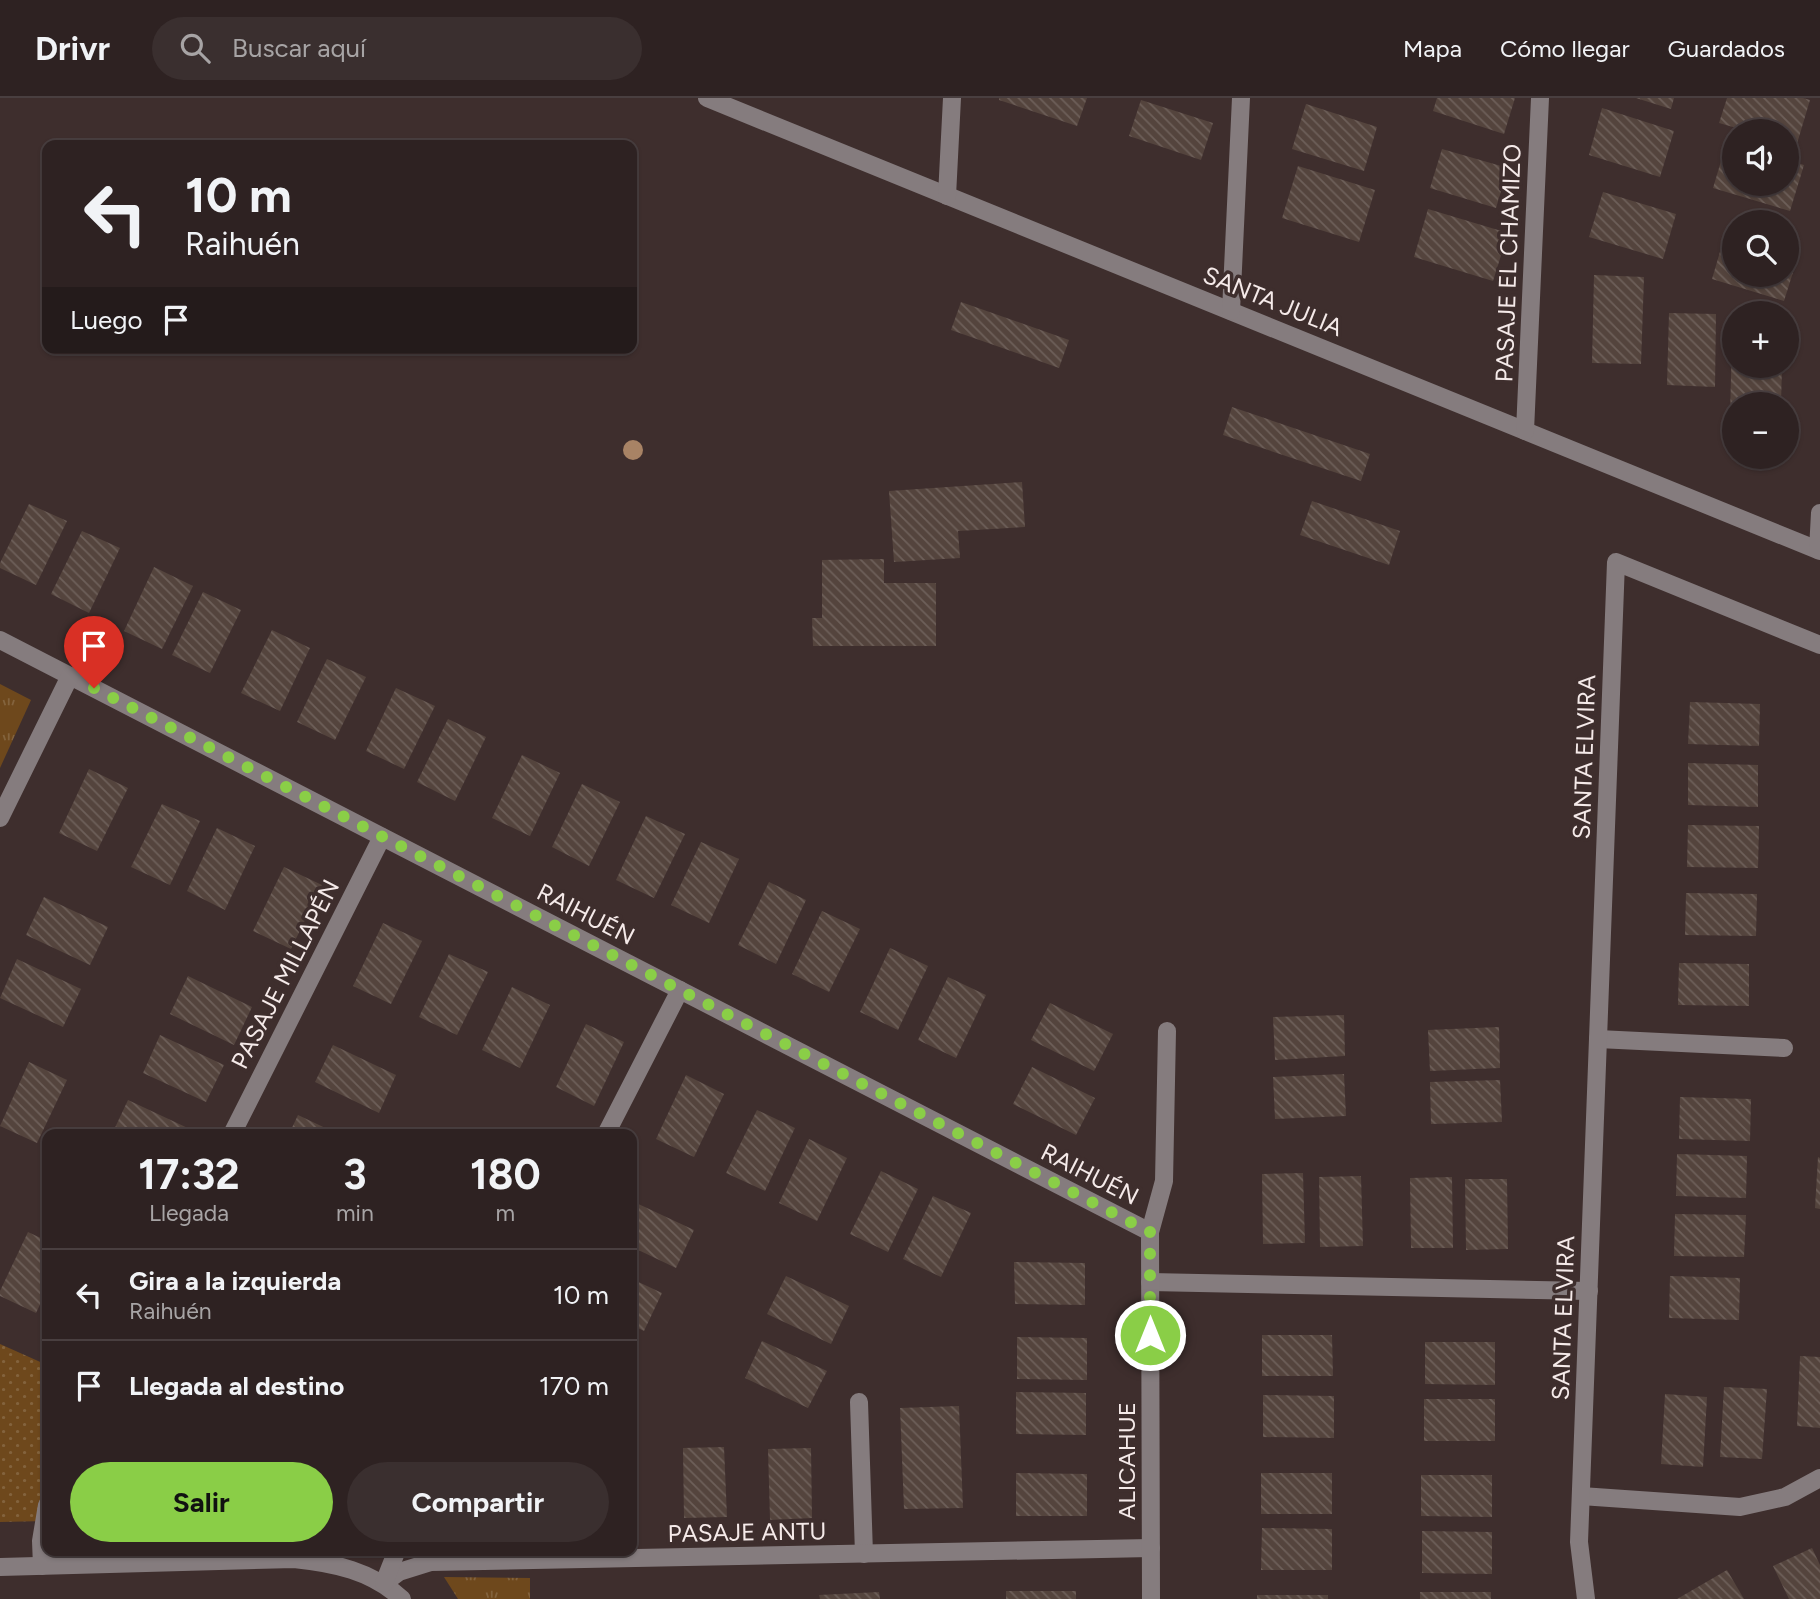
<!DOCTYPE html>
<html lang="es">
<head>
<meta charset="utf-8">
<style>
  body { margin:0; font-family:Figtree,sans-serif; background:#3a2f2f; color:#f1f3f6; height:100vh; display:flex; flex-direction:column; font-size:26px; white-space:nowrap }
  * { box-sizing:border-box; margin:0 }
  p { font-size:23px; color:#a7a4a5 }
  .icon { flex:none; width:38px; height:38px; fill:none; stroke:currentColor; stroke-width:2; stroke-linecap:round; stroke-linejoin:round }
  .map { position:relative; flex:1; overflow:hidden }
  .drawer { position:absolute; left:42px; top:1031px; width:595px; height:427px; display:flex; flex-direction:column; background:#2e2222; border-radius:14px; box-shadow:0 2px 5px #0004,0 0 0 2px #493f40 }
  .drawer>* { flex:none }
  .banner { position:absolute; left:42px; top:42px; width:595px; height:214px; border-radius:14px; box-shadow:0 2px 5px #0004,0 0 0 2px #493f40; background:#2e2222; color:#f1f3f6; overflow:hidden }
  .tools { position:absolute; left:1722px; top:21px; display:grid; gap:14px }
  .tools a { display:grid; place-items:center; width:77px; height:77px; border-radius:50%; background:#2e2222; box-shadow:0 2px 5px #0004,0 0 0 2px #493f40; font-size:35px }
  .pin { position:absolute; display:grid; place-items:center; width:60px; height:60px; color:#fff; margin:-72px -30px; border-radius:50% 50% 50% 0; rotate:-45deg; box-shadow:0 0 7px #0007 }
  .pin .icon { rotate:45deg }
  .me { position:absolute; width:77px; margin:-38px; rotate:0deg; stroke-linejoin:round; filter:drop-shadow(0 0 5px #0008) }
  .turn { display:flex; align-items:center; gap:24px; height:147px; padding:0 28px; font-size:32px }
  .turn .icon { width:91px; height:91px; stroke-width:2.5 }
  .turn b { display:block; font-size:49px; line-height:60px }
  .then { display:flex; align-items:center; height:66px; padding:0 28px; background:#0003; gap:14px; font-size:26px }
  .eta { display:flex; justify-content:space-evenly; align-items:center; height:119px; text-align:center }
  .eta b { font-size:42px; font-weight:700; line-height:49px }
  .cta { display:flex; gap:14px; margin-top:auto; padding:14px 28px }
  .cta a { flex:1; height:80px; border-radius:42px; background:#8ace47; color:#111; font-size:28px; font-weight:700; line-height:80px; text-align:center }
  .cta a+a { background:#3a2f2f; color:#f1f3f6 }
  ul { padding:0; list-style:none }
  li { display:flex; align-items:center; gap:21px; height:91px; padding:0 28px; border-top:2px solid #493f40 }
  li div { flex:1 }
  li b { display:block; font-size:26px }
  li em { font-style:normal }
  header { display:flex; align-items:center; gap:42px; box-sizing:border-box; height:98px; padding:0 35px; background:#2e2222; border-bottom:2px solid #493f40 }
  header strong { font-size:33px }
  nav { display:flex; gap:38px; margin-inline-start:auto; font-size:24px }
  .search { width:490px; height:63px; background:#3a2f2f; display:flex; align-items:center; gap:18px; box-sizing:border-box; padding:0 24px; border-radius:38px; color:#a7a4a5; font-size:26px }
  .map>svg:first-child { display:block }
  .grass { fill:url(#grass-tufts) }
  .park { fill:url(#park-dots) }
  .building { fill:url(#building-back-hatch) }
  .lines { fill:none; stroke-linecap:round; stroke-linejoin:round }
  .minor { stroke:#857c7e; stroke-width:18 }
  .tree { fill:#a88365 }
  .route { stroke:#8ace47; stroke-width:12; stroke-dasharray:0 21.6 }
  .labels { text-anchor:middle; dominant-baseline:central; stroke-width:7; stroke-linejoin:round; paint-order:stroke }
  .street-label { font-size:24px; fill:#f5eae9; stroke:#3e2e2d }
</style>
</head>
<body>
<header>
<strong>Drivr</strong>
<div class="search"><svg class="icon" aria-label="search" viewBox="0 0 24 24"><circle cx="10" cy="10" r="6"/><path d="M15 15l6 6"/></svg>Buscar aquí</div>
<nav><a>Mapa</a><a>Cómo llegar</a><a>Guardados</a></nav>
</header>
<div class="map">
<svg width="1820" height="1501" viewBox="0 0 1820 1501">
  <defs>
    <pattern id="grass-tufts" width="24" height="20" patternUnits="userSpaceOnUse" patternTransform="scale(1.75)"><rect width="24" height="20" fill="#6e481c"/><path d="M3 7l-1-3M5 7V3M7 7l1-3M15 17l-1-3M17 17v-4M19 17l1-3" fill="none" stroke="#83633d"/></pattern>
    <pattern id="park-dots" width="8" height="8" patternUnits="userSpaceOnUse" patternTransform="scale(1.75)"><rect width="8" height="8" fill="#6e481c"/><path d="M2 2h.1M6 6h.1" fill="none" stroke="#83633d" stroke-width="1.8" stroke-linecap="round"/></pattern>
    <pattern id="building-back-hatch" width="6" height="6" patternUnits="userSpaceOnUse" patternTransform="scale(1.75)"><rect width="6" height="6" fill="#54443d"/><path d="M-1 5l2 2M0 0l6 6M5-1l2 2" fill="none" stroke="#6d5f59"/></pattern>
  </defs>
  <rect width="100%" height="100%" fill="#3e2e2d"/>
  <g class="grass">
    <polygon points="0,586 31,602 0,670"/>
    <polygon points="444,1479 530,1480 530,1501 458,1501"/>
  </g>
  <polygon class="park" points="0,1246 47,1267 47,1423 0,1424"/>
  <g class="building">
    <polygon points="999,0 1087,0 1077,28 999,2"/>
    <polygon points="1437,0 1515,0 1504,36 1433,13"/>
    <polygon points="1636,0 1674,0 1671,11"/>
    <polygon points="1727,0 1803,0 1810,2 1796,49 1787,46 1787,33 1747,33 1719,25"/>
    <polygon points="1141,2 1213,25 1201,62 1129,38"/>
    <polygon points="1306,6 1377,29 1364,73 1292,51"/>
    <polygon points="1602,10 1674,33 1660,79 1589,57"/>
    <polygon points="1727,43 1734,46 1734,86 1787,86 1787,62 1804,67 1790,113 1713,90"/>
    <polygon points="1442,51 1508,70 1496,110 1430,90"/>
    <polygon points="1298,68 1375,92 1359,144 1282,120"/>
    <polygon points="1603,94 1676,116 1663,161 1589,139"/>
    <polygon points="1428,111 1508,135 1493,183 1414,159"/>
    <polygon points="1727,130 1734,132 1734,177 1787,177 1787,148 1800,152 1784,203 1712,181"/>
    <polygon points="1594,177 1644,179 1641,266 1592,265"/>
    <polygon points="961,204 1069,242 1059,270 951,232"/>
    <polygon points="1669,215 1716,216 1715,289 1667,287"/>
    <polygon points="1732,239 1734,239 1734,268 1782,268 1781,306 1734,306 1734,318 1730,318"/>
    <polygon points="1232,309 1370,356 1361,383 1223,337"/>
    <polygon points="1022,384 1025,429 958,433 960,460 894,464 889,393"/>
    <polygon points="1312,403 1400,433 1389,467 1300,437"/>
    <polygon points="29,406 67,423 36,487 0,470 0,465"/>
    <polygon points="82,433 120,450 89,515 51,496"/>
    <polygon points="884,461 884,485 936,485 936,548 813,548 812,520 822,520 822,462"/>
    <polygon points="154,469 193,488 162,551 124,533"/>
    <polygon points="203,494 241,512 210,575 172,557"/>
    <polygon points="272,532 310,550 280,613 241,595"/>
    <polygon points="327,561 366,579 335,642 297,624"/>
    <polygon points="396,590 435,608 404,671 366,653"/>
    <polygon points="1690,604 1760,606 1759,648 1688,646"/>
    <polygon points="448,621 486,639 455,703 417,684"/>
    <polygon points="522,657 560,675 530,738 492,720"/>
    <polygon points="1688,665 1758,667 1758,709 1688,707"/>
    <polygon points="89,671 128,690 97,753 59,735"/>
    <polygon points="582,686 620,704 589,768 552,749"/>
    <polygon points="162,706 200,723 170,787 131,769"/>
    <polygon points="646,718 685,736 654,800 616,782"/>
    <polygon points="1688,727 1759,728 1758,770 1687,769"/>
    <polygon points="217,730 255,748 225,812 187,793"/>
    <polygon points="701,744 739,761 709,825 671,807"/>
    <polygon points="284,769 322,787 291,851 253,833"/>
    <polygon points="769,784 806,802 776,866 738,847"/>
    <polygon points="1686,795 1757,796 1756,838 1685,837"/>
    <polygon points="44,799 108,829 90,867 26,837"/>
    <polygon points="822,813 860,831 829,894 792,876"/>
    <polygon points="383,825 422,843 391,906 353,888"/>
    <polygon points="890,850 928,868 898,932 860,914"/>
    <polygon points="449,856 488,874 457,937 419,919"/>
    <polygon points="17,861 81,891 63,929 0,900"/>
    <polygon points="1679,865 1749,866 1749,908 1678,907"/>
    <polygon points="188,878 252,909 234,947 170,916"/>
    <polygon points="948,879 986,897 956,960 918,942"/>
    <polygon points="512,889 550,907 520,970 482,952"/>
    <polygon points="1050,905 1113,936 1094,973 1031,942"/>
    <polygon points="1344,917 1345,958 1275,962 1273,919"/>
    <polygon points="586,926 624,944 594,1008 556,989"/>
    <polygon points="1499,929 1500,970 1430,973 1428,932"/>
    <polygon points="160,937 224,967 206,1004 143,975"/>
    <polygon points="333,947 396,977 379,1015 315,984"/>
    <polygon points="29,964 67,982 37,1045 0,1028"/>
    <polygon points="1032,969 1095,1000 1076,1037 1013,1006"/>
    <polygon points="1344,976 1346,1018 1275,1021 1273,979"/>
    <polygon points="686,977 724,996 694,1059 656,1041"/>
    <polygon points="1500,982 1502,1024 1431,1026 1430,984"/>
    <polygon points="1680,999 1751,1001 1750,1043 1679,1041"/>
    <polygon points="128,1002 192,1032 190,1036 112,1036"/>
    <polygon points="757,1012 795,1030 765,1093 726,1075"/>
    <polygon points="298,1017 338,1036 289,1036"/>
    <polygon points="809,1041 847,1060 817,1123 779,1105"/>
    <polygon points="1677,1056 1747,1058 1746,1100 1676,1098"/>
    <polygon points="1818,1059 1820,1060 1820,1111 1815,1110"/>
    <polygon points="881,1073 918,1091 888,1154 850,1136"/>
    <polygon points="1303,1075 1305,1145 1263,1146 1262,1076"/>
    <polygon points="1361,1078 1363,1148 1320,1149 1319,1079"/>
    <polygon points="1452,1079 1453,1150 1411,1150 1410,1080"/>
    <polygon points="1465,1081 1507,1081 1508,1151 1466,1152"/>
    <polygon points="933,1098 971,1115 941,1179 903,1161"/>
    <polygon points="632,1103 694,1132 676,1170 632,1149"/>
    <polygon points="1675,1116 1746,1117 1744,1159 1674,1158"/>
    <polygon points="28,1134 47,1143 47,1192 36,1215 0,1198 0,1193"/>
    <polygon points="1014,1164 1085,1165 1085,1207 1015,1206"/>
    <polygon points="786,1178 849,1208 831,1246 767,1216"/>
    <polygon points="1670,1178 1740,1180 1739,1222 1669,1220"/>
    <polygon points="632,1181 662,1195 644,1233 632,1227"/>
    <polygon points="1262,1237 1332,1237 1333,1278 1262,1278"/>
    <polygon points="1017,1239 1087,1240 1087,1282 1017,1281"/>
    <polygon points="762,1243 827,1273 808,1310 745,1280"/>
    <polygon points="1425,1244 1495,1244 1495,1287 1425,1286"/>
    <polygon points="1800,1258 1820,1259 1820,1330 1797,1328"/>
    <polygon points="1724,1289 1767,1291 1762,1361 1720,1359"/>
    <polygon points="1016,1294 1086,1295 1086,1337 1016,1336"/>
    <polygon points="1665,1296 1707,1299 1703,1369 1661,1366"/>
    <polygon points="1263,1297 1334,1298 1334,1340 1263,1339"/>
    <rect x="1424" y="1301" width="71" height="42"/>
    <polygon points="959,1308 963,1410 904,1411 900,1310"/>
    <polygon points="724,1349 727,1419 684,1420 683,1350"/>
    <polygon points="811,1350 812,1420 770,1422 768,1351"/>
    <polygon points="1016,1375 1087,1376 1087,1418 1016,1418"/>
    <rect x="1261" y="1375" width="71" height="41"/>
    <polygon points="1421,1377 1492,1377 1492,1419 1421,1418"/>
    <polygon points="1262,1430 1332,1431 1332,1472 1261,1472"/>
    <polygon points="1422,1433 1492,1434 1492,1476 1422,1475"/>
    <polygon points="1812,1450 1820,1467 1820,1501 1789,1501 1773,1468"/>
    <polygon points="1727,1472 1744,1501 1677,1501"/>
    <rect x="1006" y="1493" width="70" height="8"/>
    <polygon points="879,1494 880,1501 820,1501 819,1497"/>
    <rect x="1420" y="1494" width="71" height="7"/>
    <rect x="1257" y="1497" width="71" height="4"/>
  </g>
  <g class="lines">
    <g class="minor">
      <polyline points="707,0 1820,453"/>
      <polyline points="947,98 952,0"/>
      <polyline points="1231,213 1241,0"/>
      <polyline points="1525,333 1540,0"/>
      <polyline points="1818,452 1820,415"/>
      <polyline points="0,542 1150,1134"/>
      <polyline points="0,720 70,578"/>
      <polyline points="1598,941 1784,950"/>
      <polyline points="232,1036 382,739"/>
      <polyline points="606,1036 680,892"/>
      <polyline points="1150,1184 1589,1193"/>
      <polyline points="859,1304 864,1456"/>
      <polyline points="1581,1398 1740,1409 1785,1399 1820,1380"/>
      <polyline points="42,1468 41,1443 47,1407"/>
      <path d="M 0,1469 L 294,1461 C 334,1465 372,1473 402,1501"/>
      <polyline points="384,1485 399,1474 431,1464 1151,1450"/>
      <polyline points="384,1485 397,1452"/>
      <polyline points="1151,1501 1150,1134 1164,1083 1167,933"/>
      <polyline points="1586,1501 1579,1444 1616,464 1820,547"/>
    </g>
  </g>
  <circle class="tree" cx="633" cy="352" r="10"/>
  <g class="lines">
    <polyline class="route" points="94,590 1150,1134 1150,1237"/>
  </g>
  <g class="labels">
    <g class="street-label">
      <text transform="translate(1508 165) rotate(-88)">PASAJE EL CHAMIZO</text>
      <text transform="translate(1273 203) rotate(22)">SANTA JULIA</text>
      <text transform="translate(1584 659) rotate(-88)">SANTA ELVIRA</text>
      <text transform="translate(586 816) rotate(27)">RAIHUÉN</text>
      <text transform="translate(285 876) rotate(-63)">PASAJE MILLAPÉN</text>
      <text transform="translate(1090 1076) rotate(27)">RAIHUÉN</text>
      <text transform="translate(1563 1220) rotate(-88)">SANTA ELVIRA</text>
      <text transform="translate(1126 1363) rotate(-90)">ALICAHUE</text>
      <text transform="translate(747 1434) rotate(-1)">PASAJE ANTU</text>
    </g>
  </g>
</svg>
<div class="tools">
<a><svg class="icon" aria-label="sound" viewBox="0 0 24 24"><path d="M4 9h4l5-4v14l-5-4H4zM17 9q2 3 0 6"/></svg></a>
<a><svg class="icon" aria-label="search" viewBox="0 0 24 24"><circle cx="10" cy="10" r="6"/><path d="M15 15l6 6"/></svg></a>
<a>+</a>
<a>−</a>
</div>
<div class="pin" style="left:94px;top:590px;background:#d93025"><svg class="icon" aria-label="arrive" viewBox="0 0 24 24"><path d="M6 21V4h12l-3 4 3 4H6"/></svg></div>
<svg class="me" style="left:1150px;top:1237px" viewBox="-20 -20 40 40"><circle r="17" fill="#8ace47" stroke="#fff" stroke-width="3"/><path d="M0-11L8 9 0 5-8 9z" fill="#fff"/></svg>
<div class="banner">
<div class="turn"><svg class="icon" aria-label="left" viewBox="0 0 24 24"><path d="M17 20v-9H6M10 6l-5 5 5 5"/></svg><div><b>10 m</b>Raihuén</div></div>
<div class="then">Luego<svg class="icon" aria-label="arrive" viewBox="0 0 24 24"><path d="M6 21V4h12l-3 4 3 4H6"/></svg></div>
</div>
<section class="drawer">
<div class="eta">
<div><b>17:32</b><p>Llegada</p></div>
<div><b>3</b><p>min</p></div>
<div><b>180</b><p>m</p></div>
</div>
<ul>
<li><svg class="icon" aria-label="left" viewBox="0 0 24 24"><path d="M17 20v-9H6M10 6l-5 5 5 5"/></svg><div><b>Gira a la izquierda</b><p>Raihuén</p></div><em>10 m</em></li>
<li><svg class="icon" aria-label="arrive" viewBox="0 0 24 24"><path d="M6 21V4h12l-3 4 3 4H6"/></svg><div><b>Llegada al destino</b></div><em>170 m</em></li>
</ul>
<div class="cta"><a>Salir</a><a>Compartir</a></div>
</section>
</div>
</body>
</html>
